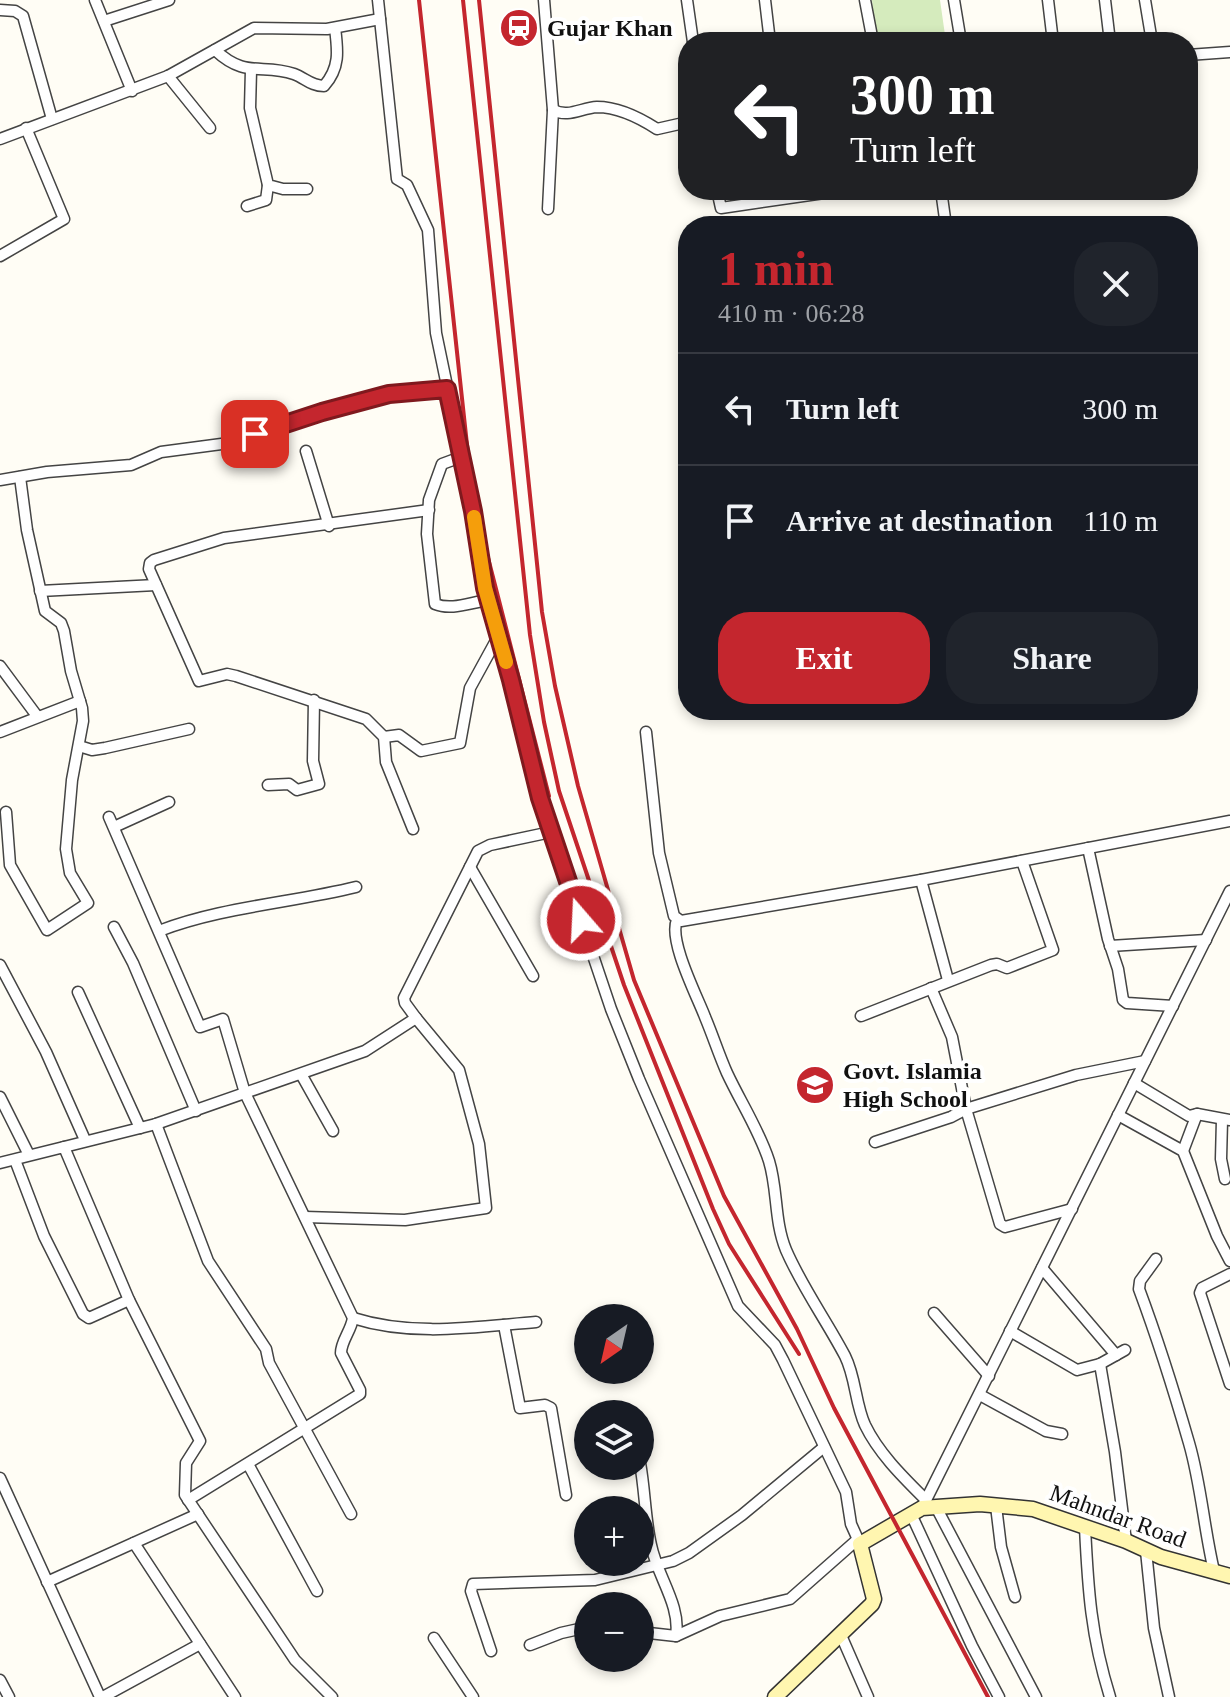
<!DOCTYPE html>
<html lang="en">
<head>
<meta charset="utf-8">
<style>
  body { margin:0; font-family:"Times New Roman",serif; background:#20242c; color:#f1f3f6; height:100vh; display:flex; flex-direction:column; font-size:30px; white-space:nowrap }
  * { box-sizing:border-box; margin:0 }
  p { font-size:26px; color:#9ea1a6 }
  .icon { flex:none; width:44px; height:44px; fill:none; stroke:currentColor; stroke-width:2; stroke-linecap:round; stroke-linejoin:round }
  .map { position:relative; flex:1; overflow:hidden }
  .drawer { position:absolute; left:678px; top:216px; width:520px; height:504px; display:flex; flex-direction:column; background:#171b24; border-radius:32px; box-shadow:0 4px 12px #0003 }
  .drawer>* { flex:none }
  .top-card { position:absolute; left:678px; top:32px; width:520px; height:168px; border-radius:32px; box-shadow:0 4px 12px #0003; background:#202124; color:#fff; overflow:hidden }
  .needle { width:52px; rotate:214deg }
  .tools { position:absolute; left:574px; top:1304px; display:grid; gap:16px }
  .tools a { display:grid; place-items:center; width:80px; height:80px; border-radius:50%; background:#171b24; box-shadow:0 4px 12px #0003; font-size:40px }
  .pin { position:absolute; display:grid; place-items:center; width:68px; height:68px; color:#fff; margin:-34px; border-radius:16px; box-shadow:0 4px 12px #0006 }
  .me { position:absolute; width:88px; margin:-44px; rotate:341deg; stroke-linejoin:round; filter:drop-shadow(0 0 6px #0008) }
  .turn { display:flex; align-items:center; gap:28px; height:168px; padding:0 40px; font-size:36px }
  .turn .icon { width:104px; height:104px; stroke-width:2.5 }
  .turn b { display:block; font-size:56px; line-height:68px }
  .round { display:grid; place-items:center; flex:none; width:84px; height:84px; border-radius:32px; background:#20242c }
  .summary { display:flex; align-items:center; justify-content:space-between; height:136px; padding:0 40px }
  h1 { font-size:48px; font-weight:700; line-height:60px; color:#c4262e }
  .button { display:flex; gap:16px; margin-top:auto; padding:16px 40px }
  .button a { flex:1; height:92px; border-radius:32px; background:#c4262e; color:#fff; font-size:32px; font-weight:700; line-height:92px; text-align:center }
  .button a+a { background:#20242c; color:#f1f3f6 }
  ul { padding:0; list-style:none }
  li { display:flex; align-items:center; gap:24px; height:112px; padding:0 40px; border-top:2px solid #363941 }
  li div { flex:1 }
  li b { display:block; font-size:30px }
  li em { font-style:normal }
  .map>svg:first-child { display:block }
  .green { fill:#d5ebbd }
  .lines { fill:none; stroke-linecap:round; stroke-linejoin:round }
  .street-casing { stroke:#444; stroke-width:13 }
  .secondary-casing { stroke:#333; stroke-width:17 }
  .street { stroke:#fff; stroke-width:10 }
  .secondary { stroke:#fff6b0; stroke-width:14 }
  .rail { stroke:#c4262e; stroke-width:4 }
  .route-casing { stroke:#7f191e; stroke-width:20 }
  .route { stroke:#c4262e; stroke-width:14 }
  .slow { stroke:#f59e0b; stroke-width:14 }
  .labels { text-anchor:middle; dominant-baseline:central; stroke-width:8; stroke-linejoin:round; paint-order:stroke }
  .poi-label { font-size:24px; font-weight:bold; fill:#111; stroke:#fff; text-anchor:start }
  .street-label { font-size:24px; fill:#111; stroke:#fff }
</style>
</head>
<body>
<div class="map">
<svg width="1230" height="1697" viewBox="0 0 1230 1697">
  <rect width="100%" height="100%" fill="#fffdf5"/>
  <polygon class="green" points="872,0 940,0 946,42 876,42"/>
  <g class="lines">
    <defs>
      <g id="street">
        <polyline points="95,0 132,91"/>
        <polyline points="378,0 397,179 407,185 428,230 436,333 473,511 485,588 511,680 540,798 611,1009 639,1079 738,1306 775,1345 783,1360 846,1492 851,1524 860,1544"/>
        <polyline points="544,0 553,110"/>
        <polyline points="687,0 693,42"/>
        <polyline points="765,0 770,42"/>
        <polyline points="865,0 873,42"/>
        <polyline points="954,0 961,42"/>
        <polyline points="1048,0 1053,42"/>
        <polyline points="1105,0 1110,42"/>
        <polyline points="1145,0 1152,42"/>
        <polyline points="0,10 15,11 23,16 52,119"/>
        <polyline points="104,21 169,0"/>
        <path d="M 215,50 C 246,79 262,63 294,74 C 305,78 311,86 324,86 C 340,68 338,51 335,28"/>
        <polyline points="1188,55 1230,52"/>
        <polyline points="251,70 250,108 268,185 283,189 307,189"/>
        <polyline points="168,76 210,128"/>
        <polyline points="0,139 168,76 254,28 327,29 380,19"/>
        <polyline points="717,190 721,208 845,190"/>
        <polyline points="941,190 946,226"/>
        <polyline points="247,206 266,200 268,185"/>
        <path d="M 548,209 L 553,110 C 568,118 581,108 597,107 C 617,107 640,118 657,129 L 688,122"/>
        <polyline points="0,256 64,219 26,128"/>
        <polyline points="306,451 329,526"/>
        <path d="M 461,457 L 442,464 L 429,500 L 427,534 L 435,604 C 452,611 471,602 489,600"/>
        <polyline points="0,480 47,472 131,465 161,452 229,443 294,420 389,394 447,389"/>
        <polyline points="40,591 156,585"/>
        <polyline points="0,666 37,716"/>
        <polyline points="0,732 80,701"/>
        <polyline points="646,732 659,853 674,916 681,921 921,880 1230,821"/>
        <polyline points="384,737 399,735 421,751 460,743 470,688 499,635"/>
        <polyline points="79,746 92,750 105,748 189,729"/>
        <polyline points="268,785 289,784 297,790 319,784 313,761 314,700"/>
        <polyline points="6,812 10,865 47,930 88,903 70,873 66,849 72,780 83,721 82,708 71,671 64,631 61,623 45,611 27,530 20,477"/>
        <path d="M 109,817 L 200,1027 L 223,1019 L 245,1093 L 353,1318 C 351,1331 341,1341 341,1353 L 360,1390 L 360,1394 L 188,1500"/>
        <polyline points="114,827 169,802"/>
        <polyline points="413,829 386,762 384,737 366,719 236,676 227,674 199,681 149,569 150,563 154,560 224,538 429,510"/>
        <polyline points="1088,848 1108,939 1118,969 1123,1000 1127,1003 1173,1006"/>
        <polyline points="470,867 533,976"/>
        <polyline points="921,880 948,980"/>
        <path d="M 677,920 C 668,940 697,996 705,1017 C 713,1036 719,1055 727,1073 C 741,1103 759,1130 769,1161 C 778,1190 774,1221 786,1250 C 802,1287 826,1320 845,1356 C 856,1378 855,1403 865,1425 C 879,1454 904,1478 926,1500"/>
        <polyline points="114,927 133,963 196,1111"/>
        <path d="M 159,931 C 221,907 291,903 356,887"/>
        <polyline points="1110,946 1206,940"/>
        <polyline points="0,965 46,1052 85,1140"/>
        <polyline points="931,988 952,1037 966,1109 1000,1224 1005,1227 1072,1209"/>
        <polyline points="78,992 140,1128"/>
        <polyline points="861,1016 991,965 997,964 1007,968 1053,950 1022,861"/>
        <polyline points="301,1074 333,1131"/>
        <polyline points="1134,1083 1189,1116 1197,1114 1230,1120"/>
        <polyline points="0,1097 29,1155"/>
        <polyline points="1118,1115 1183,1151 1217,1236 1230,1261"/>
        <polyline points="1222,1120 1221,1159 1225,1179"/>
        <polyline points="156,1124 208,1261 266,1349 269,1363 351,1514"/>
        <polyline points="875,1142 951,1117 966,1109 1076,1075 1145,1061"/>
        <polyline points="64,1147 156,1124 365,1051 416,1018 405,1003 404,998 478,851 490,845 551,832"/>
        <polyline points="1183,1151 1197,1114"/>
        <polyline points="15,1160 44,1236 83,1314 89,1318 129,1300"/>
        <polyline points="0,1163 64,1147 129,1300 200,1441 186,1463 185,1495 295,1660 332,1697"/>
        <polyline points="305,1217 405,1220 486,1208 479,1144 459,1070 416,1018"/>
        <path d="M 1156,1259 L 1140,1281 L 1139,1289 C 1158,1340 1174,1391 1189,1443 C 1201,1484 1204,1529 1214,1571"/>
        <polyline points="1042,1268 1116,1355"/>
        <polyline points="1230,1274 1202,1288 1200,1293 1230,1384"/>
        <polyline points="934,1313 989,1376"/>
        <path d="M 353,1318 C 413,1337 475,1327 536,1322"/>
        <polyline points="504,1325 520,1408 545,1405 551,1408 566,1495"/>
        <polyline points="1010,1331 1077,1370 1100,1364 1125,1350"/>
        <polyline points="1100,1364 1115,1452 1126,1541"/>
        <polyline points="980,1395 1046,1431 1062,1434"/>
        <path d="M 640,1463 C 645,1490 645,1519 651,1545 C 657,1576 681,1605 676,1636"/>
        <polyline points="248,1464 317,1591"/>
        <polyline points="0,1478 100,1697"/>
        <polyline points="996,1506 1001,1547 1015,1597"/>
        <polyline points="936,1507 1036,1697"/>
        <polyline points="922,1508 1230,891"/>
        <polyline points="911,1514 972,1646 999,1697"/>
        <path d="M 1085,1527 C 1088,1590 1091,1636 1110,1697"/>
        <polyline points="134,1543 235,1697"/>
        <polyline points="1146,1551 1154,1628 1169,1697"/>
        <polyline points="47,1582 198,1514"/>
        <polyline points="640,1632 676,1636 720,1616 790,1599 858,1539"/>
        <polyline points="840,1633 868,1697"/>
        <polyline points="434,1638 473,1697"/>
        <polyline points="530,1645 561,1633 588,1627"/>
        <polyline points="491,1651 471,1591 473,1584 595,1580 673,1561 689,1553 742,1515 824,1447"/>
        <polyline points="0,1680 9,1697"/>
        <polyline points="103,1697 200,1644"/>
      </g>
      <polyline id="secondary" points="775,1697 872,1604 874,1599 860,1544 922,1508 980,1504 1033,1509 1126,1541 1161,1557 1230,1576"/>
    </defs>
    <use href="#street" class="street-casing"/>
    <use href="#secondary" class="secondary-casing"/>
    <use href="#street" class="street"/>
    <use href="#secondary" class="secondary"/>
    <g class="rail">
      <polyline points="419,0 468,454 485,546 549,796"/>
      <polyline points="463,0 530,635 544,722 559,791 624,985 713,1209 729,1244 799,1354"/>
      <polyline points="479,0 542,612 555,686 578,786 634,980 724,1196 797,1329 834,1408 988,1697"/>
    </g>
  </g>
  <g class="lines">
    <defs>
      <polyline id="route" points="255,434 322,412 389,394 447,389 473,511 485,588 511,680 540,798 581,920"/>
    </defs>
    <use href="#route" class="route-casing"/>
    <use href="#route" class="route"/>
    <polyline class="slow" points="474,517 485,588 506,662"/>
  </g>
  <defs>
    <symbol id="station-disc" viewBox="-11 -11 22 22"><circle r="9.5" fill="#c4262e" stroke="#fff"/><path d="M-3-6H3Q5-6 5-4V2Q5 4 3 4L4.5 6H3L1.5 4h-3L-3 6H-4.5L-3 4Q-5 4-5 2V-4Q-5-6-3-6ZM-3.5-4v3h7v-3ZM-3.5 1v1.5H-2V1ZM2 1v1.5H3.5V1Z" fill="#fff"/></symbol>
    <symbol id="school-disc" viewBox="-11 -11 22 22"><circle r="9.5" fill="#c4262e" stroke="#fff"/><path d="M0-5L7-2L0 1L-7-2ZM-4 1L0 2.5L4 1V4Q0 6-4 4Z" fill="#fff"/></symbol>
  </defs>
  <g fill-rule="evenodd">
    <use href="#station-disc" x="497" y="6" width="44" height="44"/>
    <use href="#school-disc" x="793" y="1063" width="44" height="44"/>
  </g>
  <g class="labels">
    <g class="poi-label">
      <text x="547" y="28">Gujar Khan</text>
      <text x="843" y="1071">Govt. Islamia<tspan x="843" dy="28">High School</tspan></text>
    </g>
    <g class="street-label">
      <text transform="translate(1118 1516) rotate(20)">Mahndar Road</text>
    </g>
  </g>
</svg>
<div class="tools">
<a><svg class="needle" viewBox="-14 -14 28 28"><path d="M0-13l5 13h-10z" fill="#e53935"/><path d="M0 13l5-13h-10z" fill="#9ea1a6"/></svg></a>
<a><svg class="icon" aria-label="layers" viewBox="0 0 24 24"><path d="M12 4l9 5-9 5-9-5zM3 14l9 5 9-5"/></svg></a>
<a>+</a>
<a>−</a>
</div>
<div class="pin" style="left:255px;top:434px;background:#d93025"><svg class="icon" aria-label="arrive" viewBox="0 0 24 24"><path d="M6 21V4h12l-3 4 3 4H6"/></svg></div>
<svg class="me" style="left:581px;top:920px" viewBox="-20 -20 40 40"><circle r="17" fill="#c4262e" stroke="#fff" stroke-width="3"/><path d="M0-11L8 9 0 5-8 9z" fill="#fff"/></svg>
<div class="top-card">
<div class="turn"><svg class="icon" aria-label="left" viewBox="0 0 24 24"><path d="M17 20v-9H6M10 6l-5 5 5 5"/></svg><div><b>300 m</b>Turn left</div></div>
</div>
<section class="drawer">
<div class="summary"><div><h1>1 min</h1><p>410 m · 06:28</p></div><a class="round"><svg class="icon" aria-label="close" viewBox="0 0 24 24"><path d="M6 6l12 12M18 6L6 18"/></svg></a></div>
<ul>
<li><svg class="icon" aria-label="left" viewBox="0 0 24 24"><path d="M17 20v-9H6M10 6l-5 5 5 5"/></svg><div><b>Turn left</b></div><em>300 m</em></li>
<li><svg class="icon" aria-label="arrive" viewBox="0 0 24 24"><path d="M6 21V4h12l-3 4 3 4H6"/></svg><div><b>Arrive at destination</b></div><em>110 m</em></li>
</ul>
<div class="button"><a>Exit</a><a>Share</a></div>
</section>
</div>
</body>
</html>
